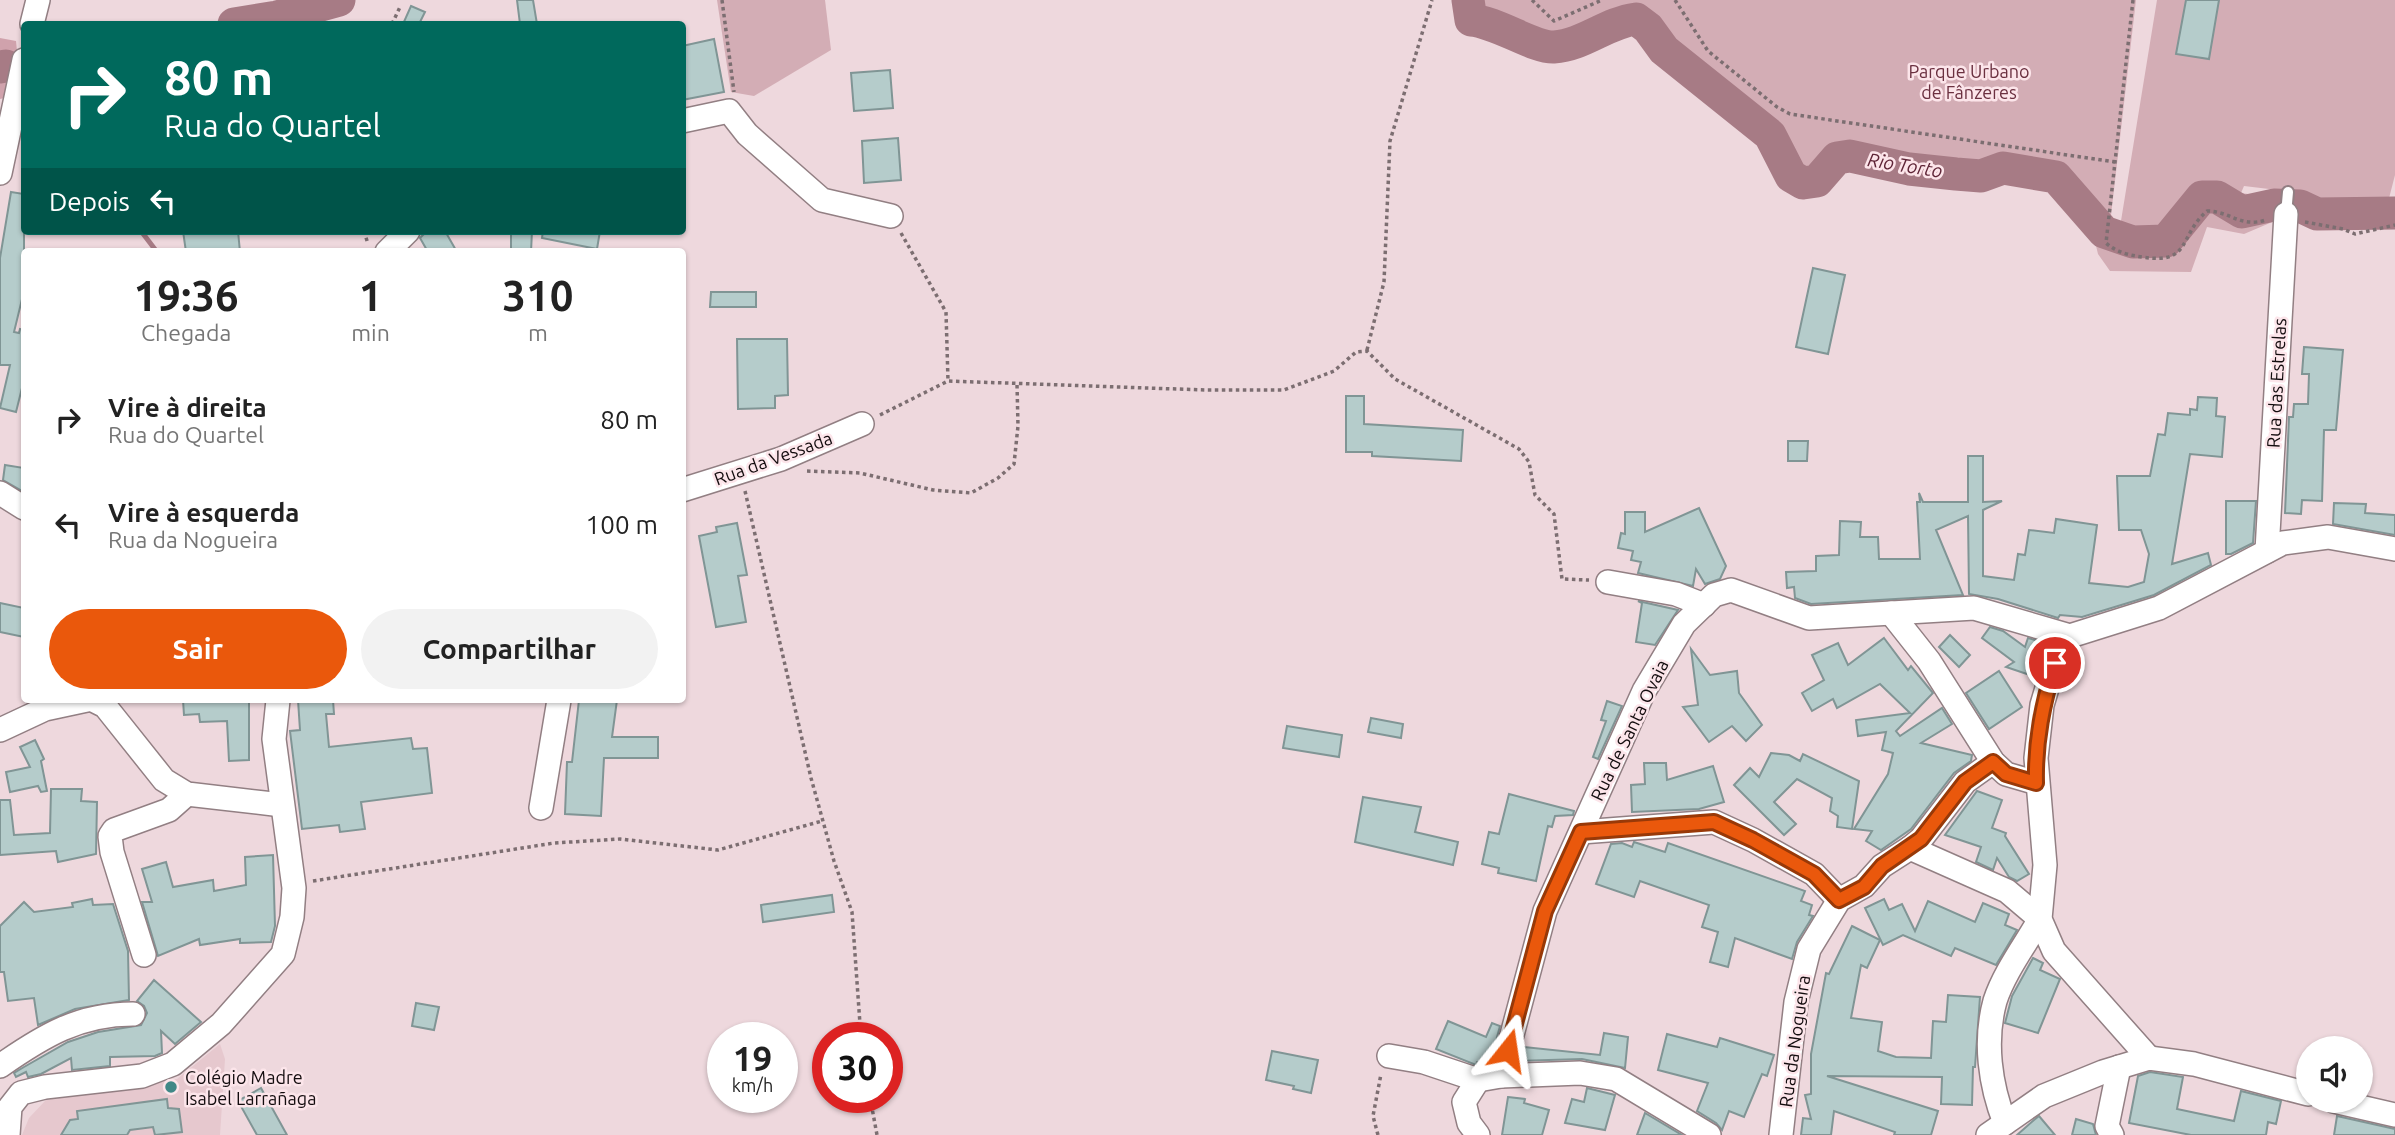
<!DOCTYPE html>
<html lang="pt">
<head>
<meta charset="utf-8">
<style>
  body { margin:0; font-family:Ubuntu,sans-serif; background:#f2f2f2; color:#222; height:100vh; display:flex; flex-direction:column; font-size:26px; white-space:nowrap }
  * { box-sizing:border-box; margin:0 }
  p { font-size:23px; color:#767676 }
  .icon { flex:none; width:38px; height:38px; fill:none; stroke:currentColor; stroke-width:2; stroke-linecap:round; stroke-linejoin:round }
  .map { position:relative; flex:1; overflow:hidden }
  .side { position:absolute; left:21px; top:248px; width:665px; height:455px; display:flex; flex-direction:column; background:#fff; border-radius:7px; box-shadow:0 2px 5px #0004 }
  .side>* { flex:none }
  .guide { position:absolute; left:21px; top:21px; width:665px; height:214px; border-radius:7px; box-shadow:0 2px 5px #0004; background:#00695c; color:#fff; overflow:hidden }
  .fabs { position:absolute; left:2296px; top:1036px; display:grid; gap:14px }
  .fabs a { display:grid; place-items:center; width:77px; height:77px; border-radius:50%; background:#fff; box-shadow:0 2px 5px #0004; font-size:35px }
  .speed { position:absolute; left:707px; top:1022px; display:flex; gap:14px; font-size:35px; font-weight:700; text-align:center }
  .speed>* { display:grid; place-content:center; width:91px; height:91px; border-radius:50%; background:#fff; box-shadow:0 2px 5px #0004; line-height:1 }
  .speed small { font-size:18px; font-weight:400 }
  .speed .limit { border:10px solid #d22; background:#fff; color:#111 }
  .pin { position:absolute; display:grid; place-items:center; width:60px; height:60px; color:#fff; margin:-30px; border:4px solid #fff; border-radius:50%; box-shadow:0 2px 7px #0007 }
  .me { position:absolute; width:77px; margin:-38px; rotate:15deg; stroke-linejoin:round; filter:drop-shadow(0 0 5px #0008) }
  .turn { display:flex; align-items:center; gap:24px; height:147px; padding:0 28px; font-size:32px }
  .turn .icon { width:91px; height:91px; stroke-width:2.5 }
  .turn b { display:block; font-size:49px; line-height:60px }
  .then { display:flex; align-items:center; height:66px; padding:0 28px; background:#0003; gap:14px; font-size:26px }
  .eta { display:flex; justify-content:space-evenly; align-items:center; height:119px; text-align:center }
  .eta b { font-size:42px; font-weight:700; line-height:49px }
  .action { display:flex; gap:14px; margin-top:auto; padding:14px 28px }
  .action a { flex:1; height:80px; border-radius:42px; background:#ea580c; color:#fff; font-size:28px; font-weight:700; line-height:80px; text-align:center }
  .action a+a { background:#f2f2f2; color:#222 }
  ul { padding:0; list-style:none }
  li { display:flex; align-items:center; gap:21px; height:105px; padding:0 28px }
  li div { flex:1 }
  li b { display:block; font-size:26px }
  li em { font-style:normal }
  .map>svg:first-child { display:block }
  .built { fill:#e6c8ce }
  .green { fill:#d3adb5 }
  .forest { fill:#d0a2ac }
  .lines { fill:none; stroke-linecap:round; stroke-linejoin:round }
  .stream { stroke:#a77b85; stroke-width:5 }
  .river { stroke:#a77b85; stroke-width:33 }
  .building { fill:#b5cccb; stroke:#809595; stroke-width:2 }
  .service-casing { stroke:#927f83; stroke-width:14 }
  .minor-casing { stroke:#927f83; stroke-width:26 }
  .path { stroke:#7c6e71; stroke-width:3.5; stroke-dasharray:3.5 3.5; stroke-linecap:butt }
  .service { stroke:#fff; stroke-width:10 }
  .minor { stroke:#fff; stroke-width:23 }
  .route-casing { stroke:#983908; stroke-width:18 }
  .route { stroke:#ea580c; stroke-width:12 }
  .poi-dot { fill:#408887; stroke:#fce5ea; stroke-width:2.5 }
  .labels { text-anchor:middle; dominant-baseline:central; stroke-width:5; stroke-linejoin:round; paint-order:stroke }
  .park-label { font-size:18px; fill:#6b3040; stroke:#fce5ea }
  .street-label { font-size:18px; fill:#130c0e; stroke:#fce5ea }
  .poi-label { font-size:18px; fill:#130c0e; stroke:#fce5ea; text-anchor:start }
  .water-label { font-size:19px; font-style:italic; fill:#5f2537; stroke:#fce5ea }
</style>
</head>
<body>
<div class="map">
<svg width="2395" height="1135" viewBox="0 0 2395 1135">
  <rect width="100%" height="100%" fill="#eed8dd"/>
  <polygon class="built" points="220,1044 225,1059 220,1135 22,1135 29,1118 46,1100 177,1079"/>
  <g class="green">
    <polygon points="717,0 825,0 831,50 754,96 731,92"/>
    <polygon points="1469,0 2136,0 2110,224 2120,227 2157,0 2395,0 2395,175 2387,206 2366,212 2363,208 2299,200 2294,192 2244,186 2241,193 2278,198 2277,220 2244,234 2207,227 2191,272 2110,271 2098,254 2090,221 2091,204 2078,180 2056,167 2023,157 2002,158 1978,165 1844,145 1814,169 1799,171 1774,124 1689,57 1639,9 1575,34 1548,37 1481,10"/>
  </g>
  <polygon class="forest" points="0,38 16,41 21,94 0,99"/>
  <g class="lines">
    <polyline class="stream" points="141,231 157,252"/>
    <g class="river">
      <path d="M 1468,0 L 1471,20 C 1497,22 1534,48 1554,47 C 1584,45 1606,23 1636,19 L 1648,28 L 1664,50 L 1770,135 L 1791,176 L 1803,183 L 1817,181 L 1837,158 L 1850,156 L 1909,169 L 1956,174 L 1981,176 L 2003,168 L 2056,177 L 2104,232 L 2133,242 L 2166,241 L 2202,197 L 2217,197 L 2242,212 L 2274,205 L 2300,206 L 2317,214 L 2395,213"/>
      <polyline points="234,24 277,17 339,0"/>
      <polyline points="0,67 6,66"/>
    </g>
  </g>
  <g class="building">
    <polygon points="517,0 533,0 537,24 520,24"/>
    <polygon points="2186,0 2219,0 2209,59 2176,54"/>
    <polygon points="411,6 425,12 419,24 403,24"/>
    <polygon points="714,39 724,92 682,100 682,46"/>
    <polygon points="890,70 893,108 854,111 851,73"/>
    <polygon points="898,138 901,180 864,183 862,141"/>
    <polygon points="11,192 24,194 24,291 14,332 19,333 20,329 24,330 24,380 16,412 0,408 10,365 0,365 0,258"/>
    <polygon points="183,231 238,231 240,252 186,252"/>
    <polygon points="427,231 445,231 457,252 428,252 420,238"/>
    <polygon points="511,231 532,231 531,252 511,252"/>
    <polygon points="543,231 600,231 597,249 542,238"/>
    <polygon points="1813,268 1845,275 1828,354 1796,347"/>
    <polygon points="711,292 756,292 756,307 710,307"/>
    <polygon points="737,339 787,339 788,395 775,396 775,408 738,409"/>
    <polygon points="2304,347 2343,350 2336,430 2324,430 2322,501 2302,500 2301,514 2285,513 2289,417 2293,417 2294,404 2308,404 2309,374 2302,374"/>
    <polygon points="1346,396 1364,396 1364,424 1463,430 1461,461 1372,456 1372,452 1346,452"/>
    <polygon points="2198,397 2217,398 2216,416 2225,417 2222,457 2190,454 2172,564 2208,553 2211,565 2154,595 2082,617 2060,615 2058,618 1998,599 1969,594 1968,516 1936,530 1963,595 1811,604 1795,598 1794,587 1787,588 1786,572 1816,571 1816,556 1839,555 1840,521 1861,522 1860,537 1878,537 1879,559 1920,559 1917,502 1920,502 1919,493 1923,502 1968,502 1968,456 1983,456 1983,502 2002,501 1983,510 1983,576 2014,580 2018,554 2025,555 2029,530 2054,533 2056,519 2097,525 2089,583 2128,587 2144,582 2149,554 2141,530 2119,530 2117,476 2150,476 2158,434 2165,435 2168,413 2190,415 2190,409 2197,410"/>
    <polygon points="1788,441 1808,441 1807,461 1788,461"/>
    <polygon points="5,465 24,468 24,492 3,480"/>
    <polygon points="2226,501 2256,501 2253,543 2231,554 2226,554"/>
    <polygon points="2334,503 2366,504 2365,513 2395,515 2395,535 2333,524"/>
    <polygon points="1699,508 1726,566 1720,579 1705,584 1696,569 1693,586 1638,573 1641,562 1631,560 1633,551 1618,548 1621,533 1625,534 1625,512 1645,512 1645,532"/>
    <polygon points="737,523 747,575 738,576 746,622 716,627 699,536 717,532 716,527"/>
    <polygon points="1638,601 1678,610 1655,645 1636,642 1642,603"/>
    <polygon points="0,603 24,608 24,637 0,632"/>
    <polygon points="1990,627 2003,631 2025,647 2028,638 2046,643 2036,677 2006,667 2014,662 1982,638"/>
    <polygon points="1950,635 1970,655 1959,667 1939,647"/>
    <polygon points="1884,638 1908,670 1911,666 1933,693 1896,731 1900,736 1942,708 1952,724 1921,743 1972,755 1971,761 1954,773 1911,829 1881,850 1866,841 1872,831 1854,829 1888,774 1893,753 1882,750 1886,732 1858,736 1856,720 1910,713 1880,684 1837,708 1833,699 1812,711 1802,693 1824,680 1812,655 1838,643 1848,665"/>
    <polygon points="1691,649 1710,675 1737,671 1739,693 1762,725 1746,741 1732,726 1709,742 1683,707 1698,705"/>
    <polygon points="1999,671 2022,707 1989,729 1966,693"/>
    <polygon points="183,700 249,700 249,760 229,761 227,721 200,722 199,714 184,715"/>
    <polygon points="298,700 333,700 334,714 326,714 329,747 411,738 413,749 427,748 432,793 361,802 365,829 340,832 339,825 302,829 290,731 300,730"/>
    <polygon points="579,700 617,700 612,737 658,737 658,758 604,758 601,816 565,814 567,762 572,762"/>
    <polygon points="1607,701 1622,706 1598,759 1593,757 1606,721 1601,720"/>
    <polygon points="1371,718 1403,724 1401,738 1368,732"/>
    <polygon points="1287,726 1342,735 1339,757 1283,748"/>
    <polygon points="35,740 44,759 41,761 47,791 41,792 38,786 10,792 6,772 30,767 20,747"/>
    <polygon points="1771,753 1789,755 1800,761 1803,754 1859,781 1852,829 1837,827 1838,816 1830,811 1832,798 1797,779 1774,802 1796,824 1784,835 1734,785 1750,768 1759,777"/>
    <polygon points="1644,763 1666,763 1667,780 1713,766 1724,802 1699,809 1632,812 1631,785 1645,784"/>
    <polygon points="51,789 82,789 81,801 97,802 96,854 58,862 56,851 0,855 0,800 10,800 14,835 50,833"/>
    <polygon points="1977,791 2002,800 1992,828 2006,833 2005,836 2029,874 2017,881 2009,877 1997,858 1993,870 1976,862 1981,847 1945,835"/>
    <polygon points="1509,794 1574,811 1573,815 1555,816 1552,827 1548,826 1536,881 1498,873 1499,868 1482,864 1489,832 1499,834"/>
    <polygon points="1363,797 1421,807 1415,832 1458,842 1453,865 1355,842"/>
    <polygon points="1634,842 1665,852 1668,843 1805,891 1801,901 1812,905 1809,915 1813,916 1797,942 1792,959 1735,938 1728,967 1710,962 1718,932 1702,927 1709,905 1640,881 1634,897 1596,884 1611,844 1622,843 1632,847"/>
    <polygon points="273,855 275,926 271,942 240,943 240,939 200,945 199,939 158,956 142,902 152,902 142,869 166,862 173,887 213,880 214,891 246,885 245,857"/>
    <polygon points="832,895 834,912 763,922 761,905"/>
    <polygon points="92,899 93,905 113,904 128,951 129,1000 75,1009 38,1025 34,998 8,1001 4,972 0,972 0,926 24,902 34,912 73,907 72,903"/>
    <polygon points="1884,899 1889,910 1902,904 1915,931 1928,901 1975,922 1983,903 2009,914 2005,925 2017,930 1996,965 1955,948 1951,956 1903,935 1883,945 1865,908"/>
    <polygon points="1852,926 1880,940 1867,968 1861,965 1851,1018 1882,1022 1878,1051 1896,1057 1931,1058 1933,1021 1946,1022 1948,995 1980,997 1975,1067 1973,1067 1972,1105 1941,1104 1942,1077 1827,1076 1938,1111 1931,1135 1894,1135 1895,1132 1834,1111 1831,1135 1801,1135 1803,1118 1811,1119 1805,1095 1811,1094 1811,1054 1826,973 1829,974"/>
    <polygon points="2033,958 2043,963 2040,970 2060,979 2038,1033 2005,1023 2012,996"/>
    <polygon points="154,980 201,1022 175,1044 161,1031 162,1053 155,1056 110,1057 110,1066 72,1070 71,1058 41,1074 28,1077 26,1072 16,1077 14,1073 24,1067 68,1042 98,1032 141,1025 147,1013 144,1006 137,1001"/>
    <polygon points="416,1003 439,1007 434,1030 412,1026"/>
    <polygon points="1448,1021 1486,1037 1492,1023 1500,1026 1490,1063 1477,1062 1476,1065 1436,1049"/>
    <polygon points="1604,1033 1628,1037 1625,1068 1582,1059 1519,1061 1523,1047 1600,1055"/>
    <polygon points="1667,1034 1717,1047 1720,1038 1774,1055 1767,1076 1762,1074 1744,1117 1729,1111 1722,1130 1716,1123 1697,1111 1708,1083 1658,1070"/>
    <polygon points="1272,1051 1318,1060 1311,1093 1293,1089 1294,1086 1266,1080"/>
    <polygon points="2150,1072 2183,1077 2177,1109 2234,1121 2241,1091 2281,1101 2276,1124 2268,1122 2266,1135 2191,1135 2129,1123 2138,1076"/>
    <polygon points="261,1088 287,1135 257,1135 238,1101"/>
    <polygon points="1587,1088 1615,1095 1605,1130 1565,1123 1572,1099 1584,1102"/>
    <polygon points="1508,1097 1525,1099 1524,1103 1549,1110 1542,1135 1502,1135"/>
    <polygon points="167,1099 168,1108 179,1109 182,1132 155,1135 153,1127 130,1130 127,1135 61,1135 70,1120 78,1119 77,1111"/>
    <polygon points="1645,1113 1682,1135 1637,1135"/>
    <polygon points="2039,1116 2055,1135 2017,1135 2034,1120"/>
    <polygon points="2337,1116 2395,1129 2395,1135 2334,1135"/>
    <polygon points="2076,1119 2093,1124 2096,1135 2072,1135"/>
  </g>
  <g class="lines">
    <defs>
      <polyline id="service" points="2286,214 2288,192"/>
      <g id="minor">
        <polyline points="32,24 38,0"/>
        <polyline points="682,121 729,111 747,134 822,200 891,216"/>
        <polyline points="0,173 24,60"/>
        <polyline points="387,252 408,231"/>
        <polyline points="682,490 781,459 862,424"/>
        <polyline points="0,493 24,508"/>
        <polyline points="2267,551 2286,214"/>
        <polyline points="1608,582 1676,594 1704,605"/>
        <polyline points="1891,613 1929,661 1993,762 2006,774 2037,783"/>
        <polyline points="2070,636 2061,641 2042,705 2036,758 2045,865 2040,919 2054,951 2149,1058"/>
        <polyline points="93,700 105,706 164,780 187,794 282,805"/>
        <polyline points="0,730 45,709 87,700"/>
        <polyline points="541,808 559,700"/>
        <polyline points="1581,832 1714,822 1753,840 1814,874 1839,900"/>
        <polyline points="1910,848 1921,839 1965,782 1993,762"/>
        <polyline points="144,955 112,852 110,836 114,830 169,810 187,794"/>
        <polyline points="1389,1056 1424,1062 1478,1080 1501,1076 1580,1073 1616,1079 1709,1135"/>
        <path d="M 0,1066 C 43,1036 79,1014 133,1014"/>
        <polyline points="1501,1076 1545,911 1644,691 1684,624 1714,595 1731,590 1809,618 1974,608 2070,636 2159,608 2283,543 2328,537 2395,549"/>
        <polyline points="2334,1101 2395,1115"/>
        <polyline points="8,1135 10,1107 21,1093 45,1087 142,1076 173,1064 221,1024 283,954 292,917 294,888 274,739 278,700"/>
        <polyline points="1478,1135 1469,1123 1464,1102 1478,1080"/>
        <path d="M 1781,1135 L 1796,1002 L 1809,949 L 1839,900 L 1864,886 L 1882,866 L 1910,848 L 2007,891 L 2040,919 C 2025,945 2004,973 1995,1001 C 1984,1041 1990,1085 2005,1123"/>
        <polyline points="1988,1135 2044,1096 2103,1072 2149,1058 2194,1064 2308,1094"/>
        <polyline points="2112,1135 2107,1126 2119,1067"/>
      </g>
    </defs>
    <use href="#service" class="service-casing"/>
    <use href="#minor" class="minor-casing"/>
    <g class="path">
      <polyline points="722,0 734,92"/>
      <polyline points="1532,0 1554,21 1602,0"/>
      <polyline points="1675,0 1708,51 1777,107 1790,114 2115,162"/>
      <path d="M 2133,0 L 2106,243 C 2116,252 2128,255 2142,257 C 2192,265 2178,236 2207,211 C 2230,211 2240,228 2266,220"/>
      <polyline points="392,24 400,7"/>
      <polyline points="2305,222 2343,229 2355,234 2395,225"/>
      <polyline points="364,231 368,244"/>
      <polyline points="901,233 946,312 948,381"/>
      <polyline points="1367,350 1384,282 1390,141 1432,0"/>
      <polyline points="880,415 948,381 1205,390 1284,390 1334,371 1356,352 1367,351 1395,379 1519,449 1529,462 1535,495 1554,514 1562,579 1589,580"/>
      <polyline points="807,471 860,473 933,490 971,493 998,478 1014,464 1018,426 1017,384"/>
      <polyline points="745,491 811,778 834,861 852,912 861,1038"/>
      <polyline points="313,881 554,843 620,839 718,850 822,821"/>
      <polyline points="870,1097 877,1135"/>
      <polyline points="1378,1135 1373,1116 1381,1074"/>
    </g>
    <use href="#service" class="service"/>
    <use href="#minor" class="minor"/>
  </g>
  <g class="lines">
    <defs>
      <path id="route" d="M 1508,1050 L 1545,911 L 1581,832 L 1714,822 L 1753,840 L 1814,874 L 1839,900 L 1864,887 L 1882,866 L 1921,839 L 1965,782 L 1993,762 L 2006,774 L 2036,783 C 2035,741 2043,703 2055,663"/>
    </defs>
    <use href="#route" class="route-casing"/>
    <use href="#route" class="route"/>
  </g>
  <circle class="poi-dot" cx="171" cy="1087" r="7"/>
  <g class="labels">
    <g class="park-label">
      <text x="1969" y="71">Parque Urbano<tspan x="1969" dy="21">de Fânzeres</tspan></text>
    </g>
    <g class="street-label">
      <text transform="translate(2276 383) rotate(-87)">Rua das Estrelas</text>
      <text transform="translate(773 458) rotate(-20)">Rua da Vessada</text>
      <text transform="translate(1629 730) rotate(-64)">Rua de Santa Ovaia</text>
      <text transform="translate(1794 1041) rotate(-82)">Rua da Nogueira</text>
    </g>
    <g class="poi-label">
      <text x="185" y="1077">Colégio Madre<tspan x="185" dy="21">Isabel Larrañaga</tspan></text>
    </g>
    <g class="water-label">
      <text transform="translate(1905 165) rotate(9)">Rio Torto</text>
    </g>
  </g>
</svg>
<div class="fabs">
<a><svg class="icon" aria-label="sound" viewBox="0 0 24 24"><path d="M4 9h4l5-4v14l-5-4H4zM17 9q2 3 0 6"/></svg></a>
</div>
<div class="speed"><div>19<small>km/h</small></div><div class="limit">30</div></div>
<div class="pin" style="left:2055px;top:663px;background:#d93025"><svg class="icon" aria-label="arrive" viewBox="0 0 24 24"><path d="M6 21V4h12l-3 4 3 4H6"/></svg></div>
<svg class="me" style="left:1508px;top:1050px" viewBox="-20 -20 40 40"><path d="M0-17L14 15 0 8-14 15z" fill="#ea580c" stroke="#fff" stroke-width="4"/></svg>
<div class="guide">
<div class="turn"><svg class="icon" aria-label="right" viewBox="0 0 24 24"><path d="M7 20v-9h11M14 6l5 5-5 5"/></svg><div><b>80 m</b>Rua do Quartel</div></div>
<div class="then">Depois<svg class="icon" aria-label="left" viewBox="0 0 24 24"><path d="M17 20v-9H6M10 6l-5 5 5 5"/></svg></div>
</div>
<section class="side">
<div class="eta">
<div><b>19:36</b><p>Chegada</p></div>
<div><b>1</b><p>min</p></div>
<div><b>310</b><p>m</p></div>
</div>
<ul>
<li><svg class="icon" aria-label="right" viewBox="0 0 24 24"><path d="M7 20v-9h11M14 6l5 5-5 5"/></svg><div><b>Vire à direita</b><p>Rua do Quartel</p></div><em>80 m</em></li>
<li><svg class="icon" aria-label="left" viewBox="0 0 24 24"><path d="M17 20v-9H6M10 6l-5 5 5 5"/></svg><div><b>Vire à esquerda</b><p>Rua da Nogueira</p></div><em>100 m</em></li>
</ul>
<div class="action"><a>Sair</a><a>Compartilhar</a></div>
</section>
</div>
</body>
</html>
